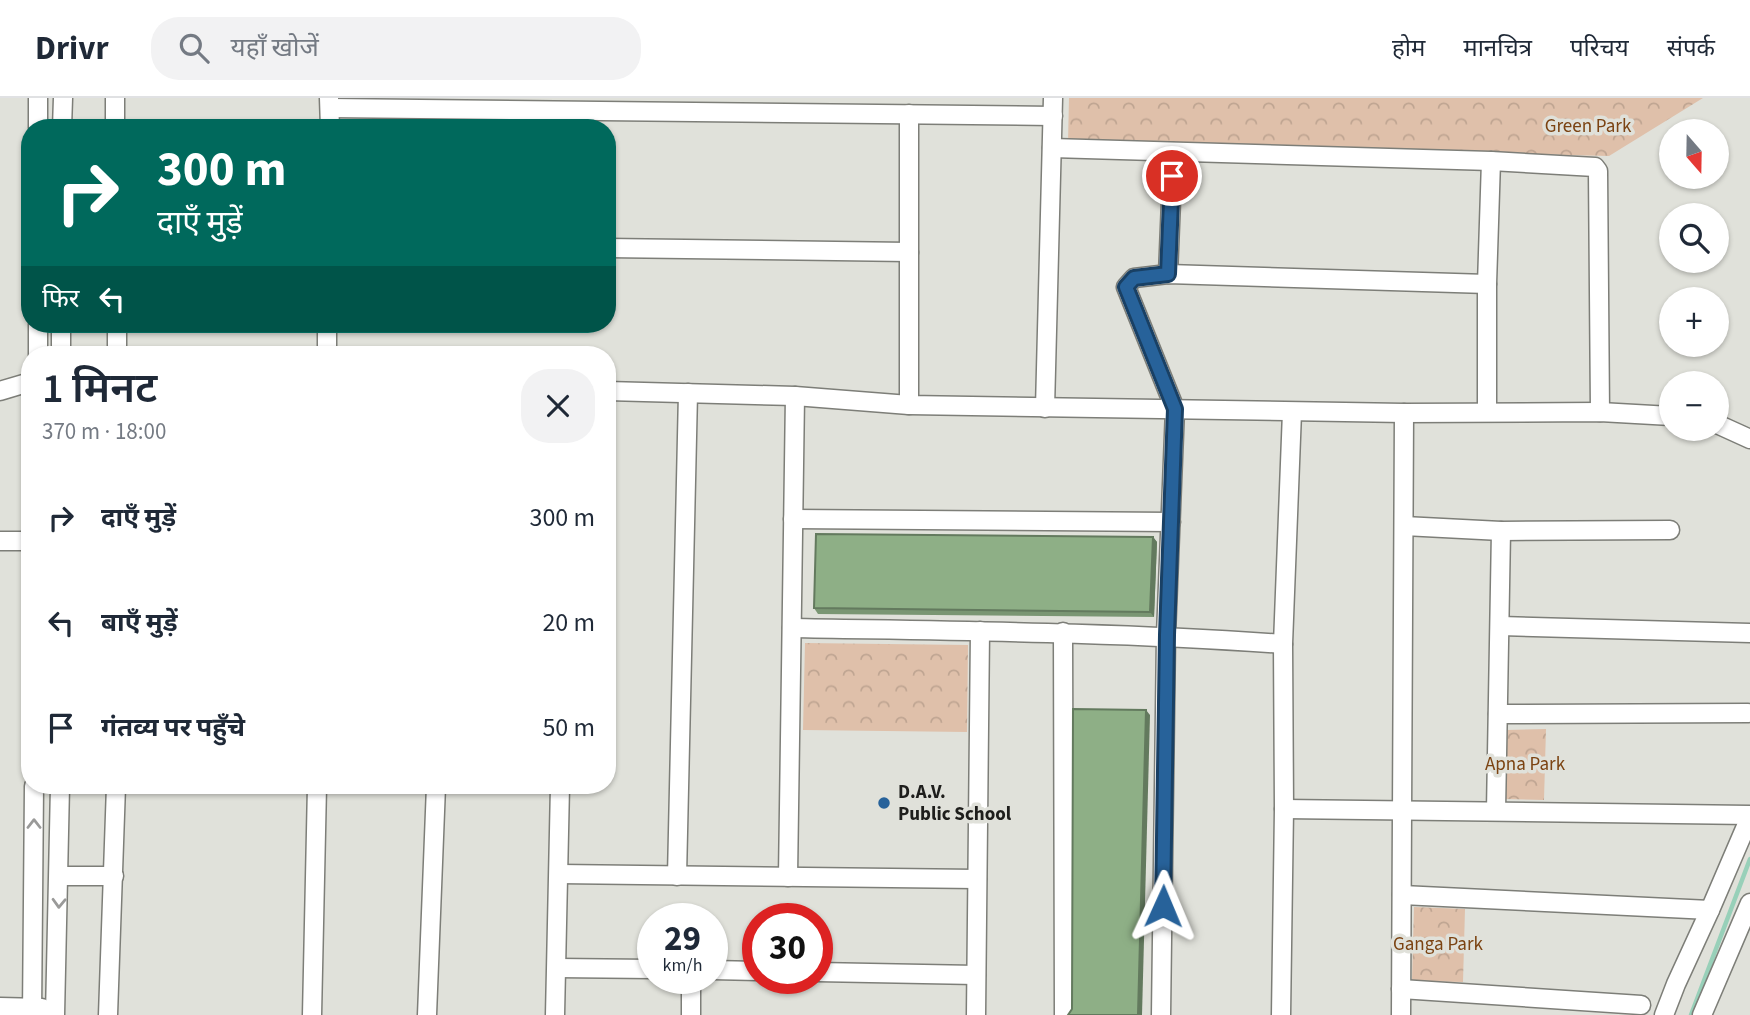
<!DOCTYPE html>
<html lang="hi">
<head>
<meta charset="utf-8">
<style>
  body { margin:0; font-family:"Source Sans 3","Noto Sans Devanagari",sans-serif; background:#f2f2f3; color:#1f2937; height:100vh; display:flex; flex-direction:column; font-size:26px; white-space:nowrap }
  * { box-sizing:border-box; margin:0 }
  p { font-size:23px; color:#747a83 }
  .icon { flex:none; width:38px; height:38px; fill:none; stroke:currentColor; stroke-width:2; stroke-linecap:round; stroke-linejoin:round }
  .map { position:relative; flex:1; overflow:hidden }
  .sheet { position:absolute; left:21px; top:248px; width:595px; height:448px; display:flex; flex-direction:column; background:#fff; border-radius:28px; box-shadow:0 2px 5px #0004 }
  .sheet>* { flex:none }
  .banner { position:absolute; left:21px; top:21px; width:595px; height:214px; border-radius:28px; box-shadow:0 2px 5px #0004; background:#00695c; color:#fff; overflow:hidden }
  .needle { width:46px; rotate:160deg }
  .tools { position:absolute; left:1659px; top:21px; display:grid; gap:14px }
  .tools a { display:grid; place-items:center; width:70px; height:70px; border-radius:50%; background:#fff; box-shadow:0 2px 5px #0004; font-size:35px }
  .speed { position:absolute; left:637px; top:805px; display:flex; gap:14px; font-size:35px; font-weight:700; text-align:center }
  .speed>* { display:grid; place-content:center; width:91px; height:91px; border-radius:50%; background:#fff; box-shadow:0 2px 5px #0004; line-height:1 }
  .speed small { font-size:18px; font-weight:400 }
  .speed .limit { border:10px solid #d22; background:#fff; color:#111 }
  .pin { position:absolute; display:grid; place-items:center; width:60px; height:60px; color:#fff; margin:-30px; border:4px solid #fff; border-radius:50%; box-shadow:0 2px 7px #0007 }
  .me { position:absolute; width:77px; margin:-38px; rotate:1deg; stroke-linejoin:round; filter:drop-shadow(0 0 5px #0008) }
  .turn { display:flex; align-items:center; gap:24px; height:147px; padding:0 21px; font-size:32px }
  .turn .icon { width:91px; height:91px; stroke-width:2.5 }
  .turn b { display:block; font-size:49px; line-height:60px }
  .then { display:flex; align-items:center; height:66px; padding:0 21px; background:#0003; gap:14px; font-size:26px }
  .round { display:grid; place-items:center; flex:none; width:74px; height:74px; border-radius:28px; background:#f2f2f3 }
  .headline { display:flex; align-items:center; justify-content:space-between; height:119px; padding:0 21px }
  h1 { font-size:42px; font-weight:600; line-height:52px }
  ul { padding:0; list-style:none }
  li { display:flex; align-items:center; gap:21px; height:105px; padding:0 21px }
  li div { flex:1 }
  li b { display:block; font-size:26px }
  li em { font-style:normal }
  header { display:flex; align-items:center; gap:42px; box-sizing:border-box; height:98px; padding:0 35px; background:#fff; border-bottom:2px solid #e0e1e3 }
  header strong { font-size:33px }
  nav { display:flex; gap:38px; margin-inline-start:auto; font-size:24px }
  .search { width:490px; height:63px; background:#f2f2f3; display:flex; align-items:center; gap:18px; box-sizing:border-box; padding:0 24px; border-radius:28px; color:#747a83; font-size:26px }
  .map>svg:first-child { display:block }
  .park { fill:url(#park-crowns) }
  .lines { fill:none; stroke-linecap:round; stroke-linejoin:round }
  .stream { stroke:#98d0b9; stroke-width:4.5 }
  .minor-casing { stroke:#7d7e78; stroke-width:21 }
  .minor { stroke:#fff; stroke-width:18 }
  .wall { fill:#7a9673 }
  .shaded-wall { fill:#637a5e }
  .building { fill:#8eaf86; stroke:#637a5e; stroke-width:2 }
  .oneway { stroke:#9a9a99 }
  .route-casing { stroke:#194064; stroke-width:18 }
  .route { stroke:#27629a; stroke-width:12 }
  .poi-dot { fill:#27629a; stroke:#e0e1da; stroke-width:2.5 }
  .labels { text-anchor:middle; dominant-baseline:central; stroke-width:7; stroke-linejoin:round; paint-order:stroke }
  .park-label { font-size:19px; fill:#7b4312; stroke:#e0e1da }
  .poi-label { font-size:19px; font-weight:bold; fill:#1e1e1c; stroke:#e0e1da; text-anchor:start }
</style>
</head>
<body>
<header>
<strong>Drivr</strong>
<div class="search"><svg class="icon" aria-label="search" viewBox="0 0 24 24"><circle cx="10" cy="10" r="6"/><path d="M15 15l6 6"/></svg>यहाँ खोजें</div>
<nav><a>होम</a><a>मानचित्र</a><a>परिचय</a><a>संपर्क</a></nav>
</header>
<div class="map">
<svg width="1750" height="917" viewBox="0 0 1750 917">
  <defs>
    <pattern id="park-crowns" width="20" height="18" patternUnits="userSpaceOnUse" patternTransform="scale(1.75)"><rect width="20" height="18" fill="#dfc0aa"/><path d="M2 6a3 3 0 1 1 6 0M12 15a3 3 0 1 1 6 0" fill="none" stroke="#bfa592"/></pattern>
  </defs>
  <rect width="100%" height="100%" fill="#e0e1da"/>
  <g class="park">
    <polygon points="1069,0 1703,0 1609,58 1068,45"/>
    <polygon points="805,545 968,547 967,634 803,632"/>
    <polygon points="1546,631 1544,702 1504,701 1506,632"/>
    <polygon points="1414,809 1465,811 1463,884 1412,883"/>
  </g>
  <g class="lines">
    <polyline class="stream" points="1691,917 1750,761"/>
    <defs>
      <g id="minor">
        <polyline points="115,0 115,30"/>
        <polyline points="329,0 330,30"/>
        <polyline points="330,10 1053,18"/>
        <polyline points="38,30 38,0"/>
        <polyline points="62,30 63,0"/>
        <polyline points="1052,50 1491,63 1595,69 1598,73 1600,314"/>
        <polyline points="607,150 909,154"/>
        <polyline points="1168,176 1173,54"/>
        <polyline points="117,226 117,257"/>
        <polyline points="38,257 38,226"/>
        <polyline points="61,257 61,226"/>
        <polyline points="327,257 327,226"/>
        <polyline points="0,293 30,284"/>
        <polyline points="607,293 795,298 909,307 1404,315 1600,314 1671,318"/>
        <polyline points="909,307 909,16"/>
        <polyline points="1045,310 1053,0"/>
        <polyline points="1487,314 1487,186 1491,63"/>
        <polyline points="1717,326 1750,341"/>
        <polyline points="793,421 1171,424"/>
        <polyline points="1404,428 1501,433 1670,432"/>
        <polyline points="0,443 30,443"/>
        <polyline points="1501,528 1750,535"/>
        <path d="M 792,530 C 956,533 1119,534 1283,546"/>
        <polyline points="1063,534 1064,917"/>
        <polyline points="1498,616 1748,615"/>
        <polyline points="1284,711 1750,717"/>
        <polyline points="1496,713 1501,433"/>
        <polyline points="559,776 977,781"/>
        <polyline points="59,778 114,778"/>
        <polyline points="677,778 688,295"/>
        <polyline points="788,779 795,298"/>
        <polyline points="1402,797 1710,812"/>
        <polyline points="557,870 653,871"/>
        <polyline points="712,872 758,873"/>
        <polyline points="817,874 976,877"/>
        <polyline points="691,880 691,917"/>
        <polyline points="1401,891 1641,907"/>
        <polyline points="0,909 42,910"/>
        <polyline points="32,917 34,688"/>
        <polyline points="55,917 60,688"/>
        <polyline points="108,917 116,688"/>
        <polyline points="312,917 317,688"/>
        <polyline points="427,917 436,688"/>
        <polyline points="555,917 560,688"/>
        <polyline points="976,917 980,533"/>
        <polyline points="1161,917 1166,537 1175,311 1126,189 1134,180 1168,176 1487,186"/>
        <polyline points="1281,917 1284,711 1283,546 1292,314"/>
        <polyline points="1401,917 1404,315"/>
        <polyline points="1664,917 1676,886 1710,812 1750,719"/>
        <polyline points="1702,917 1750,805"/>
      </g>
    </defs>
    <use href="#minor" class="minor-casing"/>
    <use href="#minor" class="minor"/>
  </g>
  <polygon class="wall" points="1153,439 1157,444 1154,519 818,516 814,510"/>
  <g class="shaded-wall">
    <polygon points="1153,439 1157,444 1154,519 1150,514"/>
    <polygon points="1146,612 1150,617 1142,917 1138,917"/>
  </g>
  <g class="building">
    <polygon points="816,436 1153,439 1150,514 814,510"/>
    <polygon points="1073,611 1146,612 1138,917 1068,917 1072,911"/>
  </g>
  <defs><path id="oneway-chevron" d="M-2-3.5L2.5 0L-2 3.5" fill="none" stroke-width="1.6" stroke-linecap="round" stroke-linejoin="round" transform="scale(1.75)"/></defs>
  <g class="oneway">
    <use href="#oneway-chevron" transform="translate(34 726) rotate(-90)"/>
    <use href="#oneway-chevron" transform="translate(59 805) rotate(92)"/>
  </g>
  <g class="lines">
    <defs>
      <polyline id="route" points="1163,808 1167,537 1175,311 1126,189 1134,180 1168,176 1172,78"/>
    </defs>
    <use href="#route" class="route-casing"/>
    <use href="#route" class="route"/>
  </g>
  <circle class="poi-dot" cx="884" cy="705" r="7"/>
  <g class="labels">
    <g class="park-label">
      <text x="1588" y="28">Green Park</text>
      <text x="1525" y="666">Apna Park</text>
      <text x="1438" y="846">Ganga Park</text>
    </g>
    <g class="poi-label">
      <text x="898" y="694">D.A.V.<tspan x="898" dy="22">Public School</tspan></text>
    </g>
  </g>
</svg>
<div class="tools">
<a><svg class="needle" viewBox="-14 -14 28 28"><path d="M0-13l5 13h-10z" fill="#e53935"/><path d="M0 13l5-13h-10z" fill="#747a83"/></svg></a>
<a><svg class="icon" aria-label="search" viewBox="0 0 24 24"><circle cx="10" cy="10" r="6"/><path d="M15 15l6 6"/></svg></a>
<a>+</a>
<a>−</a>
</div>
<div class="speed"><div>29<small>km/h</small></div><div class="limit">30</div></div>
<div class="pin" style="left:1172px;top:78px;background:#d93025"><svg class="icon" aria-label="arrive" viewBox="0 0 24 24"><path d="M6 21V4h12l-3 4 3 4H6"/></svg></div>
<svg class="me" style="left:1163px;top:808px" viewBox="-20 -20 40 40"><path d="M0-17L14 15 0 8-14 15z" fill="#27629a" stroke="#fff" stroke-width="4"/></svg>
<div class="banner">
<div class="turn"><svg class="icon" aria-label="right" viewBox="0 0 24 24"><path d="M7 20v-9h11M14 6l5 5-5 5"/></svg><div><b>300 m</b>दाएँ मुड़ें</div></div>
<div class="then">फिर<svg class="icon" aria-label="left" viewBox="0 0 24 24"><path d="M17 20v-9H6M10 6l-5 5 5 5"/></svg></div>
</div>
<section class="sheet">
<div class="headline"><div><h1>1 मिनट</h1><p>370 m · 18:00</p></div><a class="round"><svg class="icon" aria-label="close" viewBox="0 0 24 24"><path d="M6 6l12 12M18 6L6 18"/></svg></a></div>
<ul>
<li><svg class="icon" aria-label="right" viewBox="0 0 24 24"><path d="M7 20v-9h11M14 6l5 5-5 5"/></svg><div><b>दाएँ मुड़ें</b></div><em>300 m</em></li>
<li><svg class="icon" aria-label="left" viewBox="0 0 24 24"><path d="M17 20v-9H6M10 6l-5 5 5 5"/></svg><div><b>बाएँ मुड़ें</b></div><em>20 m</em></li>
<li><svg class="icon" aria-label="arrive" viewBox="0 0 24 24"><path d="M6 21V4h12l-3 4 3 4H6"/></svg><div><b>गंतव्य पर पहुँचे</b></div><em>50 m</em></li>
</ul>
</section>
</div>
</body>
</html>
